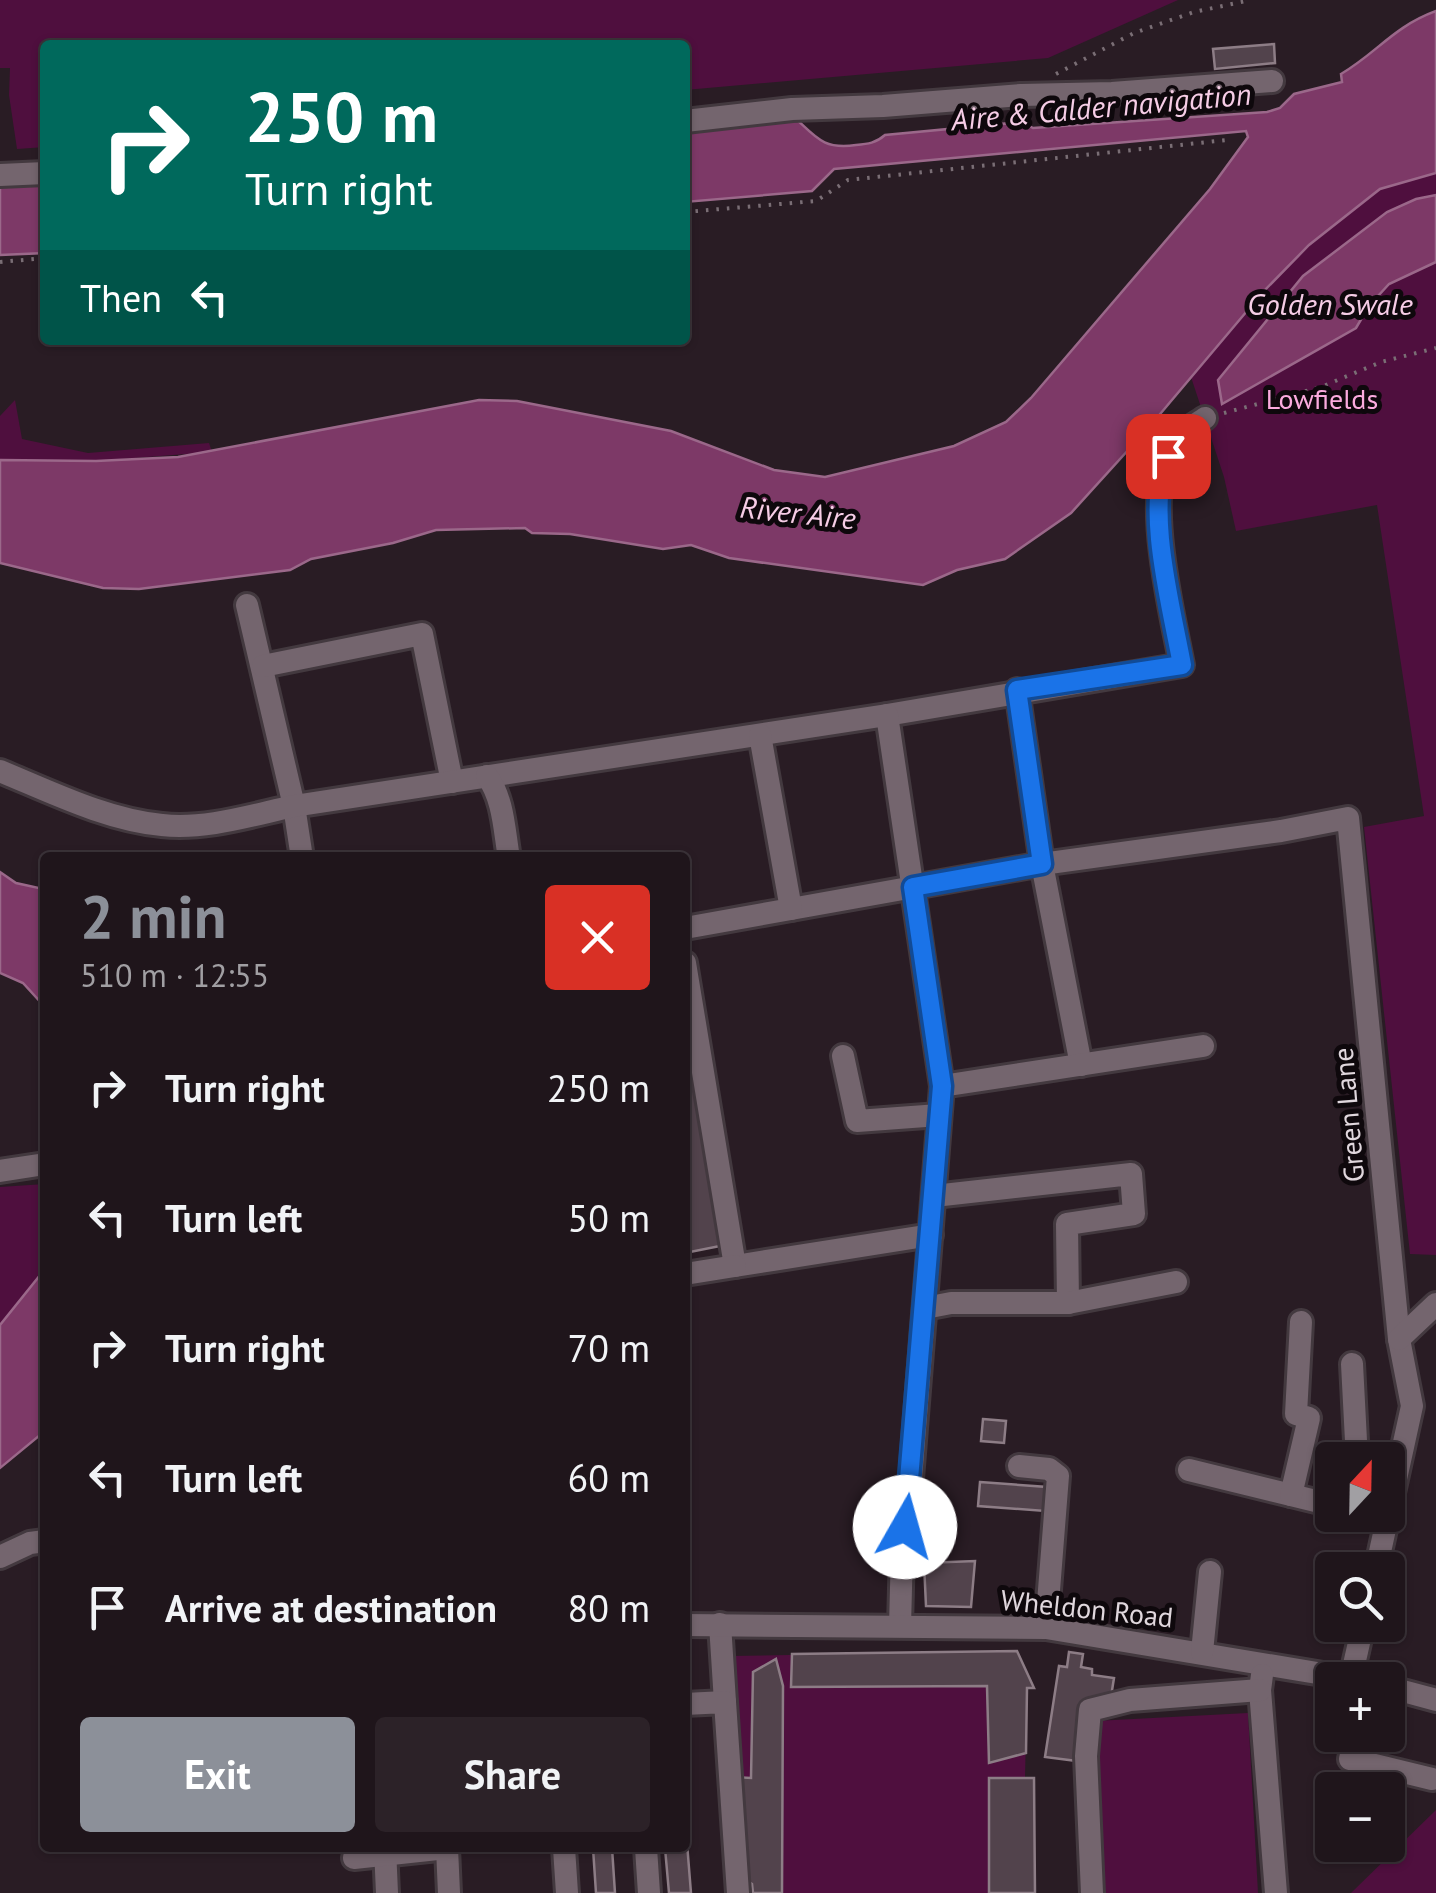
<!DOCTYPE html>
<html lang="en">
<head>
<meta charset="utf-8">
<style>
  body { margin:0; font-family:"PT Sans",sans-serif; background:#2c2228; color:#f1f3f6; height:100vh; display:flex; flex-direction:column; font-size:38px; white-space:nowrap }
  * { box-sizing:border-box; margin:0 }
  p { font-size:32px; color:#a19fa3 }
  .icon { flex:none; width:55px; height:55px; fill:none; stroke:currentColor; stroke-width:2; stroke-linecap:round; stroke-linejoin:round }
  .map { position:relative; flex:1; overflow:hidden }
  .details { position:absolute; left:40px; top:852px; width:650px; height:1000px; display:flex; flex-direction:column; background:#1f151b; border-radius:10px; box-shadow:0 2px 8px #0004,0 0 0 2px #3c343a }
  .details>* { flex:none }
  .banner { position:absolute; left:40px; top:40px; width:650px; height:305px; border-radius:10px; box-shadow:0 2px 8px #0004,0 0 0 2px #3c343a; background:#00695c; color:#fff; overflow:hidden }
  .needle { width:65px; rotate:22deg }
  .tools { position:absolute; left:1315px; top:1442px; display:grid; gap:20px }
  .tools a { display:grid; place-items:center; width:90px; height:90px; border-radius:10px; background:#1f151b; box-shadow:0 2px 8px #0004,0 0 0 2px #3c343a; font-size:50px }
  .pin { position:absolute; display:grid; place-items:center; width:85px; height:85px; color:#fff; margin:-42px; border-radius:20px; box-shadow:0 5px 15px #0006 }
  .me { position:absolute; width:110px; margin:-55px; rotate:7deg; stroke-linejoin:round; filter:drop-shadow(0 0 8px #0008) }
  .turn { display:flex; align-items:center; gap:35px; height:210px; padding:0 40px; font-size:45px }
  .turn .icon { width:130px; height:130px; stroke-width:2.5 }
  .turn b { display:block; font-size:70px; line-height:85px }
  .then { display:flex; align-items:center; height:95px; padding:0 40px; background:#0003; gap:20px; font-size:38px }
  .round { display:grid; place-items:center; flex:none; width:105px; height:105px; border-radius:10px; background:#2c2228 }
  .summary { display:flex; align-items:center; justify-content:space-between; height:170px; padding:0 40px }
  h1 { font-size:60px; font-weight:600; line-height:75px; color:#8c9099 }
  .primary-button { display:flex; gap:20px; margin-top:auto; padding:20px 40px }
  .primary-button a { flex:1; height:115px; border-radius:10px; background:#8c9099; color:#fff; font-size:40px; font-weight:600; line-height:115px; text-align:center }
  .primary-button a+a { background:#2c2228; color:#f1f3f6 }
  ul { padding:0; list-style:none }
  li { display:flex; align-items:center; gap:30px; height:130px; padding:0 40px }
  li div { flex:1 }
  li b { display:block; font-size:38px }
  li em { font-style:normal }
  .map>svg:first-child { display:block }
  .green { fill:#4f0f3e }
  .water { fill:#7d3967; stroke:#9b688a; stroke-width:2.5 }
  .building { fill:#52434c; stroke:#8d7d86; stroke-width:2.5 }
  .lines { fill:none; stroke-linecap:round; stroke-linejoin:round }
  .minor-casing { stroke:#43393f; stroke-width:28 }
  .path { stroke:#7a6e75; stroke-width:4; stroke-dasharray:2.5 8; stroke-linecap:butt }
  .minor { stroke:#74656e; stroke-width:22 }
  .route-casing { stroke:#114b97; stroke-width:25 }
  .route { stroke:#1a73e8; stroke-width:18 }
  .labels { text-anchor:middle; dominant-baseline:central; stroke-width:10; stroke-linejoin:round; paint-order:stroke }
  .park-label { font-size:28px; fill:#fbabde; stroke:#0e080c }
  .street-label { font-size:28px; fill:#e0d7dd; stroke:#0e080c }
  .water-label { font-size:30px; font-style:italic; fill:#f6cde6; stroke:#0e080c }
</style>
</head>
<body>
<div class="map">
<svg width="1436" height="1893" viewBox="0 0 1436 1893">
  <rect width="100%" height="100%" fill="#291c24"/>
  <g class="green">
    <polygon points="0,0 1178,0 1048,58 685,90 685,45 45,45 45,147 17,149 9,95 10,68 0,68"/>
    <path d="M 1436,173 L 1436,1255 L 1410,1254 L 1364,827 L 1424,816 L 1377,505 L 1236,531 L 1224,477 L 1191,377 C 1246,312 1302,234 1377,191 C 1394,181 1417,177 1436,173 Z"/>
    <polygon points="15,400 22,439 88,453 209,443 212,452 96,461 0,460 0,416"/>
    <polygon points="45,1184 45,1269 0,1325 0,1187"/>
    <polygon points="1017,1651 1034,1688 1027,1689 1025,1777 1034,1778 1035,1893 753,1893 752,1884 746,1880 743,1792 734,1791 730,1656"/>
    <polygon points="1248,1713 1258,1893 1104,1893 1095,1721"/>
    <polygon points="1436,1810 1436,1893 1351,1893"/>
  </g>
  <g class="water">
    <path d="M 1436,11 L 1436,173 L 1380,189 L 1309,245 L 1263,292 L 1150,426 L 1071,513 L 1005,559 L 957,570 L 923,585 L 729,558 L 691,545 L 663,549 L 570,534 L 532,533 L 525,528 L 436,530 L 393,543 L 311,559 L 290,570 L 139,589 L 103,588 L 0,563 L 0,460 L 96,461 L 178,457 L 479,400 L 517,401 L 671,431 L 774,470 L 825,477 L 954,446 L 1006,422 L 1031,398 L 1210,189 L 1248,137 L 1246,131 L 834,169 L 812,191 L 685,202 L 685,133 L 793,116 C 816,137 823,150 856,145 C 868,144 876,143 885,135 L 1022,122 L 1033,128 L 1267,112 L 1280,108 L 1294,94 L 1342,82 L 1341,74 C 1378,52 1393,27 1436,11 Z"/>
    <polygon points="45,181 45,253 0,255 0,185"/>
    <polygon points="1436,195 1436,262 1389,284 1369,306 1356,328 1222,404 1218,380 1303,276 1387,212 1416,199"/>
    <polygon points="0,872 16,883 39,888 45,899 45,1007 23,983 0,973"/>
    <polygon points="45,1269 45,1431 0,1468 0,1325"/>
  </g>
  <g class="building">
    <polygon points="1274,44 1275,63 1215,69 1213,49"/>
    <polygon points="685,1001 730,1244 685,1253"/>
    <polygon points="983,1419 1006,1421 1004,1443 981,1441"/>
    <polygon points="980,1482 1047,1487 1045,1511 978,1506"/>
    <polygon points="975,1561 971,1607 926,1606 924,1563"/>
    <polygon points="1017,1651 1034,1688 1027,1688 1026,1753 989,1763 987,1686 791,1687 792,1654"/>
    <polygon points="1069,1652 1083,1654 1081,1667 1092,1669 1092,1675 1114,1678 1110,1703 1084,1700 1077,1761 1045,1757 1059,1666 1067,1667"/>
    <polygon points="776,1659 783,1686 782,1893 753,1893 752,1884 746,1880 743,1791 734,1791 734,1777 751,1778 753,1672"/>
    <polygon points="989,1778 1034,1778 1035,1893 989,1893"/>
    <polygon points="685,1818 691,1893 669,1893 665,1848 685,1848"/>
    <polygon points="593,1848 612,1848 615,1893 596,1893"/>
  </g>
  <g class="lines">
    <defs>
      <g id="minor">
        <polyline points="685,121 792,109 883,106 1021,95 1112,93 1272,81"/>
        <polyline points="0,175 45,173"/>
        <polyline points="247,605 294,806 302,858"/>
        <polyline points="263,666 422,634 452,782"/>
        <polyline points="1017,690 1042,864 1281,831 1348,818 1399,1339 1412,1406 1376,1570"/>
        <path d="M 887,715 L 1182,665 C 1172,612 1137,476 1179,436 C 1186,429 1197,424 1205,418"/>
        <path d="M 0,771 C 51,792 107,820 162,825 C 205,830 252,815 294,806 L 887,715 L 942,1086 L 909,1504 L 902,1550 L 900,1626"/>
        <path d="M 487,776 C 504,800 504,830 509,858"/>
        <polyline points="791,909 1042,864 1081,1065"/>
        <polyline points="685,928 791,909 760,735"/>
        <polyline points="685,963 735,1266 931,1235"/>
        <polyline points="843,1056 857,1121 939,1115"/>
        <polyline points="942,1086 1203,1046"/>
        <polyline points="0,1171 45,1164"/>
        <polyline points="934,1196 1131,1174 1134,1214 1067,1224 1068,1303"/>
        <polyline points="685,1274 735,1266"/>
        <polyline points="925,1308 951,1303 1068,1303 1176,1282"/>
        <polyline points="1399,1339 1436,1304"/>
        <polyline points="1352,1364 1357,1460"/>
        <polyline points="1019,1466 1049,1469 1058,1476 1046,1628"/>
        <polyline points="1189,1470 1332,1505"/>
        <polyline points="1291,1495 1309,1418 1296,1414 1301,1322"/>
        <polyline points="0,1557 30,1543 45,1541"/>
        <polyline points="720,1624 725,1702"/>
        <polyline points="685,1625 1046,1628 1359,1680"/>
        <polyline points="1202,1652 1210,1572"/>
        <polyline points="1262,1675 1260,1690 1276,1893"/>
        <polyline points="1351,1678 1363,1625"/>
        <polyline points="1388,1687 1436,1700"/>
        <polyline points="685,1704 725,1702 738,1893"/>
        <polyline points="1356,1735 1350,1759 1432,1779"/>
        <polyline points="385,1848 387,1893"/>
        <polyline points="447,1848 449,1893"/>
        <polyline points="564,1848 567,1893"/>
        <polyline points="646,1848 649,1893"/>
        <polyline points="354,1858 447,1848"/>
        <polyline points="1092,1893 1086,1756 1090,1710 1130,1700 1260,1690"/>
      </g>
    </defs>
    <use href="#minor" class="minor-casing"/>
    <g class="path">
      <polyline points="1056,74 1134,33 1194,12 1251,0"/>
      <polyline points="685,212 816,201 848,180 1227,140"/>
      <polyline points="0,262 45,258"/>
      <polyline points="1224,413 1321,387 1381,362 1436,348"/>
    </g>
    <use href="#minor" class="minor"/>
  </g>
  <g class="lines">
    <defs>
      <path id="route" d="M 905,1527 L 942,1086 L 913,887 L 1042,864 L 1017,690 L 1182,665 C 1172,609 1144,507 1168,456"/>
    </defs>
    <use href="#route" class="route-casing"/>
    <use href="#route" class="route"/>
  </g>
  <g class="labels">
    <g class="park-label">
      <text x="1322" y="398">Lowfields</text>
    </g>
    <g class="street-label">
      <text transform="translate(1348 1115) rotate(-95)">Green Lane</text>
      <text transform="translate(1087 1608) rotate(6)">Wheldon Road</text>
    </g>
    <g class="water-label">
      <text transform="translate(1101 106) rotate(-5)">Aire &amp; Calder navigation</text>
      <text x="1330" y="303">Golden Swale</text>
      <text transform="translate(798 512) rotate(6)">River Aire</text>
    </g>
  </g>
</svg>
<div class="tools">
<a><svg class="needle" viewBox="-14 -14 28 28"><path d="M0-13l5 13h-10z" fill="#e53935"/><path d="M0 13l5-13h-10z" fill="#a19fa3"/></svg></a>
<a><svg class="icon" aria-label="search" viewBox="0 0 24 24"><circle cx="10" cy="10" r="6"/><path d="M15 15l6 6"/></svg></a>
<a>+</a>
<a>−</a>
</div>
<div class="pin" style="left:1168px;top:456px;background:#d93025"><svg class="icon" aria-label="arrive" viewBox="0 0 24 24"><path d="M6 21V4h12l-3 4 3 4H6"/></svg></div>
<svg class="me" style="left:905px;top:1527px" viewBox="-20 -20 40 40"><circle r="19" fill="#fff"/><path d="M0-13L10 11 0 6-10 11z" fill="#1a73e8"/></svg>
<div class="banner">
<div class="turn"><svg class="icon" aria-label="right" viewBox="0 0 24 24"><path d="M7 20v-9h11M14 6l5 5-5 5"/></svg><div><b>250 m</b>Turn right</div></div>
<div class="then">Then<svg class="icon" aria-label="left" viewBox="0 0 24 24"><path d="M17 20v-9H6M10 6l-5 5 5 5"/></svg></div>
</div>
<section class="details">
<div class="summary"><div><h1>2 min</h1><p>510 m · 12:55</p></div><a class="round" style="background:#d93025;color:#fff"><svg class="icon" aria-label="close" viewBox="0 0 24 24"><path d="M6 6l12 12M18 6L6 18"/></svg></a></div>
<ul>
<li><svg class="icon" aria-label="right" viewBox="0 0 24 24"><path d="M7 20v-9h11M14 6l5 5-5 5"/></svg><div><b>Turn right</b></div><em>250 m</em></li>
<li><svg class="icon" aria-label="left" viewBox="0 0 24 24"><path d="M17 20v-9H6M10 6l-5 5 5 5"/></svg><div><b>Turn left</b></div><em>50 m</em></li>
<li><svg class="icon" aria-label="right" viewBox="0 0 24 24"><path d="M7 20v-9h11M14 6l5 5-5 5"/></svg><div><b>Turn right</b></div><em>70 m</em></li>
<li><svg class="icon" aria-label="left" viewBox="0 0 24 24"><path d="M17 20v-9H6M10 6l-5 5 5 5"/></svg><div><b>Turn left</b></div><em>60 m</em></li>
<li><svg class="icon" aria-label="arrive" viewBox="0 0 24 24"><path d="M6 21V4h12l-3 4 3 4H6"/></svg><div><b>Arrive at destination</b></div><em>80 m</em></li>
</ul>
<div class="primary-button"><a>Exit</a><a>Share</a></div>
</section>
</div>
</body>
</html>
